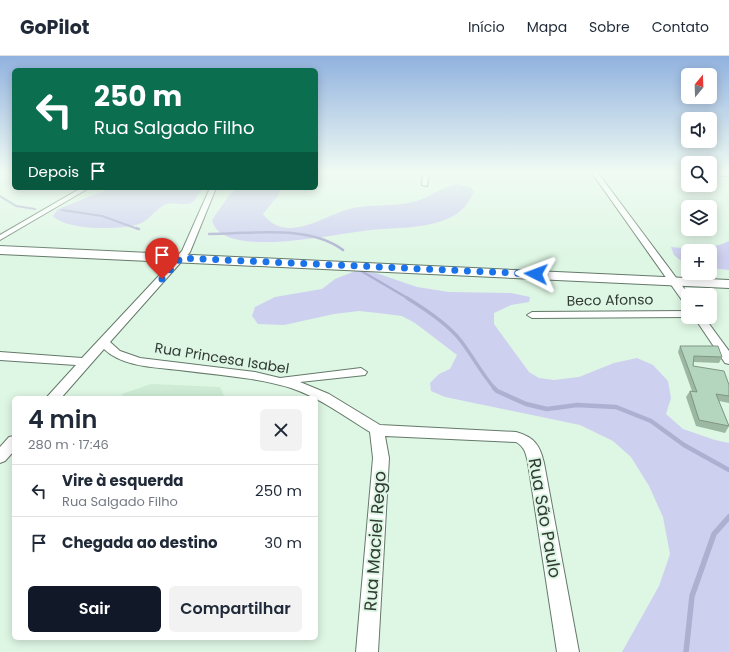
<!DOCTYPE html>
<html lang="pt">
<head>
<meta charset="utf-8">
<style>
  body { margin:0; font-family:Poppins,sans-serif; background:#f2f2f3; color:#1f2937; height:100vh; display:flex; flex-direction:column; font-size:15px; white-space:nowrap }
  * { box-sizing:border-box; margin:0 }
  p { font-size:13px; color:#747a83 }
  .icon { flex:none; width:22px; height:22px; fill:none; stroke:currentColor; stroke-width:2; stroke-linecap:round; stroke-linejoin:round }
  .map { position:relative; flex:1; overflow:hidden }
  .drawer { position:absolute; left:12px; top:340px; width:306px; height:244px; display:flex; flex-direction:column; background:#fff; border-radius:6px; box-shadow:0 2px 10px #0003 }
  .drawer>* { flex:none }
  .banner { position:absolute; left:12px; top:12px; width:306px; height:122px; border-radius:6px; box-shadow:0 2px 10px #0003; background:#0b6e4f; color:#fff; overflow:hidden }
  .needle { width:26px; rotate:19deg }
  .controls { position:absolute; left:681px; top:12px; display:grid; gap:8px }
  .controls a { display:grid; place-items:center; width:36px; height:36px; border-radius:6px; background:#fff; box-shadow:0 2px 10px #0003; font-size:20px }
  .pin { position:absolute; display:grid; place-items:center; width:34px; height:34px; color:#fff; margin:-41px -17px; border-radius:50% 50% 50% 0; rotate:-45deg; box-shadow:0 0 4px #0007 }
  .pin .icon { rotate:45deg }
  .me { position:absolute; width:44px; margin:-22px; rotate:273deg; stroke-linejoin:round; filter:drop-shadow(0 0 3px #0008) }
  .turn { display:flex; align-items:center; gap:14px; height:84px; padding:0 16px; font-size:18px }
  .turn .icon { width:52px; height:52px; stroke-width:2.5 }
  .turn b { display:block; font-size:28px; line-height:34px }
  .then { display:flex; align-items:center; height:38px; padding:0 16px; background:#0003; gap:8px; font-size:15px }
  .round { display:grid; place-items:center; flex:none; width:42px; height:42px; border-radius:6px; background:#f2f2f3 }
  .head { display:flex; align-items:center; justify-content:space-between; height:68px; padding:0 16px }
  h1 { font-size:24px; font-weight:600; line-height:30px }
  .button { display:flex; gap:8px; margin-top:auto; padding:8px 16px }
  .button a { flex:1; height:46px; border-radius:6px; background:#111827; color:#fff; font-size:16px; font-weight:600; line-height:46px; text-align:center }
  .button a+a { background:#f2f2f3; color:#1f2937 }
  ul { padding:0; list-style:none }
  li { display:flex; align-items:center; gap:12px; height:52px; padding:0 16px; border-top:1px solid #e0e1e3 }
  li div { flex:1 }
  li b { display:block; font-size:15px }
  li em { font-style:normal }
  header { display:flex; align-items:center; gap:24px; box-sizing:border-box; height:56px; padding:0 20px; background:#fff; border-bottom:1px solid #e0e1e3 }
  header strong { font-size:19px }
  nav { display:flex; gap:22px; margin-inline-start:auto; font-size:14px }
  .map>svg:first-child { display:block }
  .built { fill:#cdebd5 }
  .green { fill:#ced0f0 }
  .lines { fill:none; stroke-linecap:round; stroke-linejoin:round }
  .stream-far4 { stroke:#aeb0d2; stroke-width:2 }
  .stream-far3 { stroke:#aeb0d2; stroke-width:2.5 }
  .stream-far2 { stroke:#aeb0d2; stroke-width:3.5 }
  .stream-far1 { stroke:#aeb0d2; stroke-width:4.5 }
  .stream { stroke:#aeb0d2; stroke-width:5.5 }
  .minor-casing { stroke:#647969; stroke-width:2 }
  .secondary-casing { stroke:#647969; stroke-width:2 }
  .minor { fill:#fff; fill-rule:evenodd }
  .secondary { fill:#fff; fill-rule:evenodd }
  .wall { fill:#9cb8a3 }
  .building { fill:#b5d6be; stroke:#7f9685 }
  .route { stroke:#1a73e8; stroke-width:7; stroke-dasharray:0 12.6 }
  .labels { text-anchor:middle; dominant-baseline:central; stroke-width:4; stroke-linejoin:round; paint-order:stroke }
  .street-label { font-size:14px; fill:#313a33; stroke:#def6e4 }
  .near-street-label { font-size:17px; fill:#313a33; stroke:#def6e4 }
</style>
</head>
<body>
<header>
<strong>GoPilot</strong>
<nav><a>Início</a><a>Mapa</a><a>Sobre</a><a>Contato</a></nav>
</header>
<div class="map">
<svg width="729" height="596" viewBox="0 0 729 596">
  <rect width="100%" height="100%" fill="#def6e4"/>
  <polygon class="built" points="151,328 220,331 225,342 123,342 122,338"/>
  <g class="green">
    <path d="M 457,128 L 471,131 L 474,136 C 467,150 461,157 447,163 C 421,174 390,171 363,175 C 334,178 220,204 212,164 L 230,138 L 238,132 L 281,132 L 278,140 L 263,158 C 287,190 325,158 353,152 C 375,148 397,151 417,145 C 432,140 441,131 457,128 Z"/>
    <path d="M 111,132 L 203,132 C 199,136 198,141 194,145 C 188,151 175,146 167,148 C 156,152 150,164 139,168 C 121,174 67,175 53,160 L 58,153 Z"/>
    <path d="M 729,185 L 729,214 L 710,212 L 710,195 L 688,195 L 688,209 L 686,209 L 674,199 L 671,191 C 691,193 711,194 729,185 Z"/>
    <polygon points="358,214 376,217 417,231 449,236 511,237 530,241 529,246 511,249 494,257 494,268 529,316 539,322 554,324 579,321 614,307 637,302 653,309 668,325 671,342 666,358 683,373 715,384 729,387 729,596 622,596 659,530 670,498 663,461 649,430 631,401 613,385 580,369 445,341 431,335 430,327 439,318 450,313 457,299 415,267 402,260 378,257 359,255 334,258 284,269 258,268 252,260 255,251 275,241 322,233 335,223"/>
  </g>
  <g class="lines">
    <g class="stream-far4">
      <polyline points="0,140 16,150 35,153"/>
      <polyline points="62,154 102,160 138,173"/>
    </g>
    <g class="stream-far3">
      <polyline points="136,172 139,173"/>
      <path d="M 209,178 C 250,178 309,168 343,194"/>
      <polyline points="358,213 409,243"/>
    </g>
    <path class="stream-far2" d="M 407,242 C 425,253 448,268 461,285 C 473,301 482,318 495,333"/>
    <polyline class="stream-far1" points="494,332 497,335 526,348 547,353 577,349 616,351 651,365 684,389 729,414"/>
    <polyline class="stream" points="686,596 692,540 714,478 729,461"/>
    <defs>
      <g id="minor">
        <polygon points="423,117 429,117 427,130 422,129"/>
        <polygon points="592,117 598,117 689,239 688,248 684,247"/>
        <polygon points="710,117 729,117 729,120 710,119"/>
        <polygon points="81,132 89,132 0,184 0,179"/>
        <path d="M 210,132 L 216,132 L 190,196 L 110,286 L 120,295 L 140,302 L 255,316 L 280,322 L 361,312 L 367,316 L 365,319 L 300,326 L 329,338 L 380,369 L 516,376 C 534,381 540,389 544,407 L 579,596 L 557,596 L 528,407 C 526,398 525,391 516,386 L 385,380 L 389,402 L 378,596 L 356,596 L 373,402 L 370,376 C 344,360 320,342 291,332 C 255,321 216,319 179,314 C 154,311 123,311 104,293 L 61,342 L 46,342 L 76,309 L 0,304 L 0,296 L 82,302 L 182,195 Z"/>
        <polygon points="688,255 688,261 532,262 527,259 532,256"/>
        <polygon points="694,261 704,261 729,295 729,308 725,307"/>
        <polygon points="14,380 14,395 5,405 0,407 0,391 9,381"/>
      </g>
      <polygon id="secondary" points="0,190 729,224 729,232 0,198"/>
    </defs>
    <use href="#minor" class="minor-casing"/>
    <use href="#secondary" class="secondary-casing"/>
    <use href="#minor" class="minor"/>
    <use href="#secondary" class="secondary"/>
  </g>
  <polygon class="wall" points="680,290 722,301 719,307 694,306 693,310 729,329 729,347 719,345 729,370 725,377 696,370 686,341 690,335 692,335 678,296"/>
  <polygon class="building" points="680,290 718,290 722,301 694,300 693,310 724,315 729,329 729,340 716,338 729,370 699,364 690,335 697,336"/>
  <linearGradient id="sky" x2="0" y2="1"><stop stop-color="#91b2df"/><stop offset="0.58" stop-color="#f0fbf3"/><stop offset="1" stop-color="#f0fbf3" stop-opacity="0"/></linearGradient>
  <rect width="729" height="201" fill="url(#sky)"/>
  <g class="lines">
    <polyline class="route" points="162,223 181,202 536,218"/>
  </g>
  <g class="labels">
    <g class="street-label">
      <text transform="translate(610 244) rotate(-1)">Beco Afonso</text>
      <text transform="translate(222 302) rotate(9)">Rua Princesa Isabel</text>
    </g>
    <g class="near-street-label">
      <text transform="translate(545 462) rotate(80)">Rua São Paulo</text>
      <text transform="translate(375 485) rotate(-86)">Rua Maciel Rego</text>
    </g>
  </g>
</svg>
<div class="controls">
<a><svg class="needle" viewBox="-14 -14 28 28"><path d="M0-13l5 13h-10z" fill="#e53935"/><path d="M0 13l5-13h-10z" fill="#747a83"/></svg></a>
<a><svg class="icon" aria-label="sound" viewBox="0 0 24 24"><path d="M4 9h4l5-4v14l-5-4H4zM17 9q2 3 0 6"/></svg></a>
<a><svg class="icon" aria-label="search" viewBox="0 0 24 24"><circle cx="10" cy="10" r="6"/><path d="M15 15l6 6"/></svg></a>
<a><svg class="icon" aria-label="layers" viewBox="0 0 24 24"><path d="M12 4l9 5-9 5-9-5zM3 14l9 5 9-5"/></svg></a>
<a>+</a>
<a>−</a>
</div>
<div class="pin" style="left:162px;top:223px;background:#d93025"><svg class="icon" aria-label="arrive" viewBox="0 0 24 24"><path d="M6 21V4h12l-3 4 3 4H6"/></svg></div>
<svg class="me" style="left:536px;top:218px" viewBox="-20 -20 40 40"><path d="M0-17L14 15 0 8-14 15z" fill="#1a73e8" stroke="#fff" stroke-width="4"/></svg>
<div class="banner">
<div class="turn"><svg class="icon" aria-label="left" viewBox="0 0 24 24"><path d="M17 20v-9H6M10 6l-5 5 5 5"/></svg><div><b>250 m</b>Rua Salgado Filho</div></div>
<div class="then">Depois<svg class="icon" aria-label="arrive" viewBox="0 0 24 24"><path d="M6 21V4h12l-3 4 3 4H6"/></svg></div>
</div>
<section class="drawer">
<div class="head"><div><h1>4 min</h1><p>280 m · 17:46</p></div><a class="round"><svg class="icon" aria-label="close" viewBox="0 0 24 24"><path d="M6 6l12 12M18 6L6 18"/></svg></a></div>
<ul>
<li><svg class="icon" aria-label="left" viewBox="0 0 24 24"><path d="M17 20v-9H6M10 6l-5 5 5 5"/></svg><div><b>Vire à esquerda</b><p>Rua Salgado Filho</p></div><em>250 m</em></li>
<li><svg class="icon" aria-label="arrive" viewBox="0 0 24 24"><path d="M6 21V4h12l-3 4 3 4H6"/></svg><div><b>Chegada ao destino</b></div><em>30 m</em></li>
</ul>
<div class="button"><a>Sair</a><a>Compartilhar</a></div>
</section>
</div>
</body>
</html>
